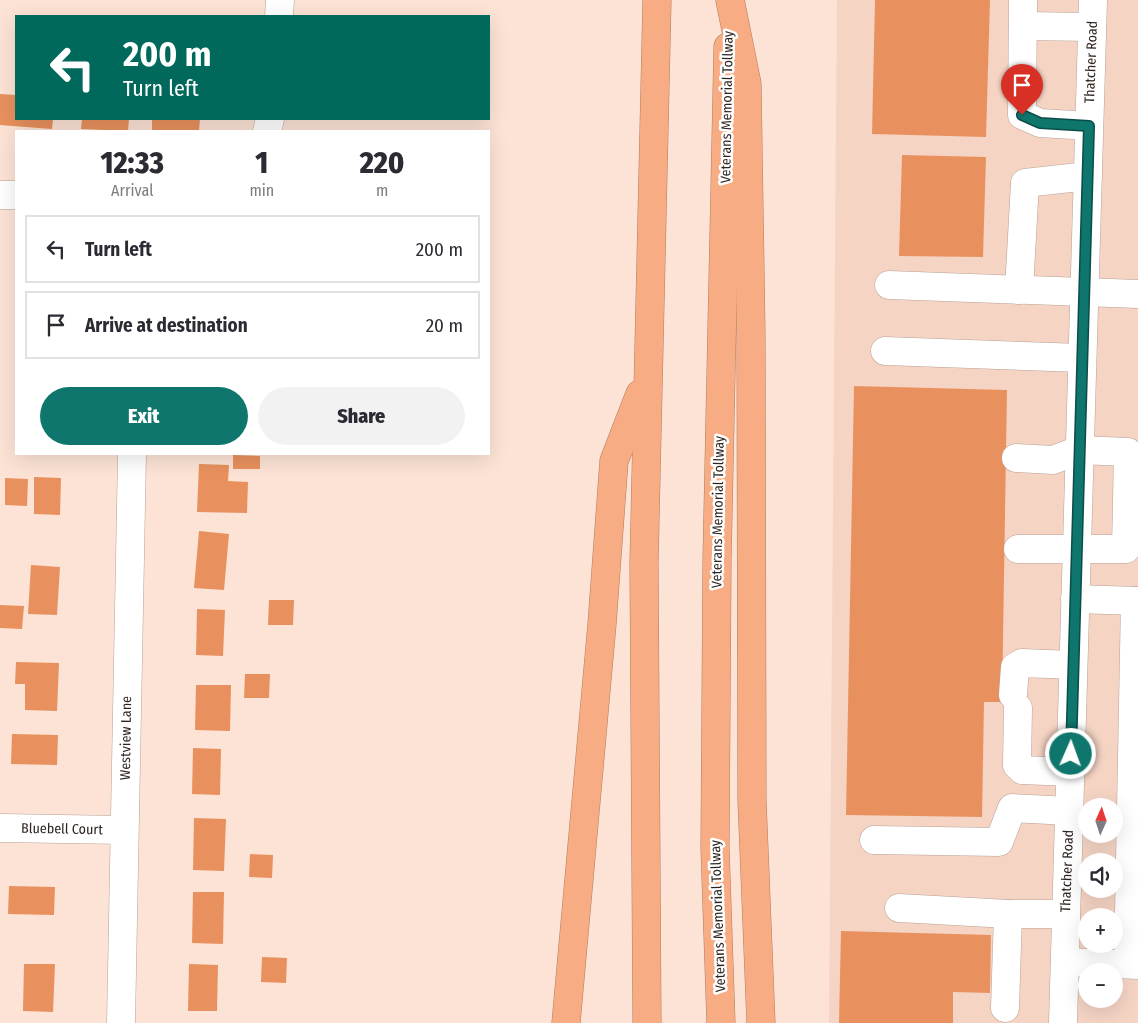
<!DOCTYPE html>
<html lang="en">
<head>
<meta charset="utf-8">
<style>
  body { margin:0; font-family:"Fira Sans Condensed",sans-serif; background:#f2f2f3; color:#2b2b33; height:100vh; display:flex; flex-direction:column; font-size:19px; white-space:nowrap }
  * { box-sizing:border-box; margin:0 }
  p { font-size:16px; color:#7c7c81 }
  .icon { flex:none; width:28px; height:28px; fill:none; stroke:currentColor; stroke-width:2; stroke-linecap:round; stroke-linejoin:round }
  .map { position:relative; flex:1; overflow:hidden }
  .panel { position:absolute; left:15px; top:130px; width:475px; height:325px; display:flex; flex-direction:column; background:#fff; border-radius:0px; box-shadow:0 5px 20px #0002 }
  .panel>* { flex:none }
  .top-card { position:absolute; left:15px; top:15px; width:475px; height:105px; border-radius:0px; box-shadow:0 5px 20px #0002; background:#00695c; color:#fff; overflow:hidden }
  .needle { width:32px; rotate:3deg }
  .fabs { position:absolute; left:1078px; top:798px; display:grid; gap:10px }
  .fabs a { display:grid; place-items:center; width:45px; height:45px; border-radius:50%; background:#fff; box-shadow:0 5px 20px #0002; font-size:25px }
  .pin { position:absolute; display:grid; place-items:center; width:42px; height:42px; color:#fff; margin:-51px -21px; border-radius:50% 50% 50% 0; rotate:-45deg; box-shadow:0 0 5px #0007 }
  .pin .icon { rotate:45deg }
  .me { position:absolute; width:55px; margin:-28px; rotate:2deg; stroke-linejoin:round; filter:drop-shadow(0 0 4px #0008) }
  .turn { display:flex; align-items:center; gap:18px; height:105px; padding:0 25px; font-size:22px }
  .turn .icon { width:65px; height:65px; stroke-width:2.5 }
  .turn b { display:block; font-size:35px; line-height:42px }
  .eta { display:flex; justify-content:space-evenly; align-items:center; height:85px; text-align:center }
  .eta b { font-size:30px; font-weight:800; line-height:35px }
  .button { display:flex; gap:10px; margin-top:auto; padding:10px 25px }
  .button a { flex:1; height:58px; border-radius:30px; background:#0f766e; color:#fff; font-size:20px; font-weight:800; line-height:58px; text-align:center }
  .button a+a { background:#f2f2f3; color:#2b2b33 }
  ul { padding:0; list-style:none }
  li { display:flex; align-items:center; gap:15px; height:68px; margin:0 10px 8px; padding:0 15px; border:2px solid #e1e1e2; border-radius:0px }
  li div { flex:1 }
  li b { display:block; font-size:19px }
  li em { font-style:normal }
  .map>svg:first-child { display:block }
  .built { fill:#f5d4c4; fill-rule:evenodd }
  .building { fill:#e9915e }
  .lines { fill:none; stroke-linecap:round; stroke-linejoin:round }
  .minor-casing { stroke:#b9a195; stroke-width:29 }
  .highway-casing { stroke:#b17d60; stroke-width:29 }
  .minor { stroke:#fff; stroke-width:28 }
  .highway { stroke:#f7ac83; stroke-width:28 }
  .route-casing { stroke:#0a4d48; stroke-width:12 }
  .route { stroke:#0f766e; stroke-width:9 }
  .labels { text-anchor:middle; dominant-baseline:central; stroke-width:5; stroke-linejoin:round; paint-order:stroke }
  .street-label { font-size:14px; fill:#2e2520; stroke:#fff }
</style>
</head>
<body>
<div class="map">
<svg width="1138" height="1023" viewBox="0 0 1138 1023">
  <rect width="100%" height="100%" fill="#fce3d5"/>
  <path class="built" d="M 837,0 L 1138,0 L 1138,1023 L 829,1023 ZM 1086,806 L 1114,806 L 1114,834 L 1086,834 ZM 1086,861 L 1114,861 L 1114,889 L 1086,889 ZM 1086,916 L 1114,916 L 1114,944 L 1086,944 ZM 1086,971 L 1114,971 L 1114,999 L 1086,999 Z"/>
  <g class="building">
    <polygon points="875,0 990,0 986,137 872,134"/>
    <polygon points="0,94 16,95 16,119 53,119 52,129 0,125"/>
    <polygon points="82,119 129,119 128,131 81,129"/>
    <polygon points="152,119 200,119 199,131 152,131"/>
    <polygon points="902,155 986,157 983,257 899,256"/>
    <polygon points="854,386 1007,390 1002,702 984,702 982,817 846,815"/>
    <polygon points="233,455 260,456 260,469 233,469"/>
    <polygon points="199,464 229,465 228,481 248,482 247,513 197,512"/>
    <polygon points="34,477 61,478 60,515 34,514"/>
    <polygon points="5,478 28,479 27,506 5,505"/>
    <polygon points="199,531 229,534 224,590 194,588"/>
    <polygon points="31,565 60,567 57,615 28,614"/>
    <polygon points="269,600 294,600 293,625 268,625"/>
    <polygon points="0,605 24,606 22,629 0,628"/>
    <polygon points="197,609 225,610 223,656 196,655"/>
    <polygon points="16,662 59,663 57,711 25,710 25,684 15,684"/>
    <polygon points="245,674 270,674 269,698 244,698"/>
    <polygon points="196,685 231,685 230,731 195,730"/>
    <polygon points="12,734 58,735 57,765 11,764"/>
    <polygon points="193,748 221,749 220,795 192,794"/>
    <polygon points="194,818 226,819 224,871 193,870"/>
    <polygon points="250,854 273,855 272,878 249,877"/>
    <polygon points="9,886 55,887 54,915 8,914"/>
    <polygon points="193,892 224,892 223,944 192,943"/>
    <polygon points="841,931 991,935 990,993 953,992 953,1023 839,1023"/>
    <polygon points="262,957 287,958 286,983 261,982"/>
    <polygon points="24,964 55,964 53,1012 23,1011"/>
    <polygon points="189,964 218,965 217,1011 188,1011"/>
  </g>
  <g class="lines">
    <defs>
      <g id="minor">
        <polyline points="1023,0 1022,115 1040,123 1089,126"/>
        <polyline points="279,16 280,0"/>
        <polyline points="1023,26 1092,27"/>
        <polyline points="267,131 270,119"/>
        <polyline points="0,195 16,195"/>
        <polyline points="889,285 1138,294"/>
        <polyline points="1019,290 1025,183 1088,176"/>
        <polyline points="885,351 1082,358"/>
        <polyline points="1016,458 1053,460 1079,450 1128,452 1126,549 1018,549"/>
        <polyline points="1075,599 1138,601"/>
        <polyline points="1013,695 1015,667 1022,663 1073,665"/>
        <polyline points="1018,708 1017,765 1022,770 1070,772"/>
        <polyline points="0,828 124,830"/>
        <polyline points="874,840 999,842 1012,808 1069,811"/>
        <polyline points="899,908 1008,914"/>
        <polyline points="1065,962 1138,965"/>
        <polyline points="1128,964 1135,601"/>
        <polyline points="1005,1008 1008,914 1066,914"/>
        <polyline points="121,1023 132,454"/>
        <polyline points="1063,1023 1093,0"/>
      </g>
      <g id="highway">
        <polyline points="730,0 747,84 751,334 752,800 761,1023"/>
        <polyline points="566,1023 602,624 614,461 640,394"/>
        <polyline points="647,1023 644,563 657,0"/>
        <polyline points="721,1023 715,848 717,560 728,47"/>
      </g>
    </defs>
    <use href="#minor" class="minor-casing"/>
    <use href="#highway" class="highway-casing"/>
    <use href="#minor" class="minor"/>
    <use href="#highway" class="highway"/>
  </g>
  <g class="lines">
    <defs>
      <polyline id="route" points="1022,115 1040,123 1089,126 1071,754"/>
    </defs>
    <use href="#route" class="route-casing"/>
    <use href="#route" class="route"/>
  </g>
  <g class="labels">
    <g class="street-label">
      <text transform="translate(1091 62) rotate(-88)">Thatcher Road</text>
      <text transform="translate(727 107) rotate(-89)">Veterans Memorial Tollway</text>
      <text transform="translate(718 512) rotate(-89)">Veterans Memorial Tollway</text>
      <text transform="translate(126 738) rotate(-89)">Westview Lane</text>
      <text transform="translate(62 829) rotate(1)">Bluebell Court</text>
      <text transform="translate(1067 871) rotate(-88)">Thatcher Road</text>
      <text transform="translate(718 916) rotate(-92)">Veterans Memorial Tollway</text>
    </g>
  </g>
</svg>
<div class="fabs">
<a><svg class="needle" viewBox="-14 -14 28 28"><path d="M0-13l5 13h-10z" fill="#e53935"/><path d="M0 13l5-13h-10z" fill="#7c7c81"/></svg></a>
<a><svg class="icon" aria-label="sound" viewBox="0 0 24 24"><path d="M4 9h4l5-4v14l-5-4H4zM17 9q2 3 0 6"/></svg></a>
<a>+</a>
<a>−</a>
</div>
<div class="pin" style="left:1022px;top:115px;background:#d93025"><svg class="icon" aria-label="arrive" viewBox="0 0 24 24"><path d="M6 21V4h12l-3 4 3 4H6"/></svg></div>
<svg class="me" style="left:1071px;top:754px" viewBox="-20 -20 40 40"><circle r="17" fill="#0f766e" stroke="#fff" stroke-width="3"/><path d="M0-11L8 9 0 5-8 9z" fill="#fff"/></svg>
<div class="top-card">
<div class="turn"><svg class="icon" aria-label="left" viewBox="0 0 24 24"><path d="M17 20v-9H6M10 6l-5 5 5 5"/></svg><div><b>200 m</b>Turn left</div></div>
</div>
<section class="panel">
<div class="eta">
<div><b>12:33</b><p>Arrival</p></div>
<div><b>1</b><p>min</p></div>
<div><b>220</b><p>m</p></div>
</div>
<ul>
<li><svg class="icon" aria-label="left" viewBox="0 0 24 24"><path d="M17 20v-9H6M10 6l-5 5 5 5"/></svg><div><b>Turn left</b></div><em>200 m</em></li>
<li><svg class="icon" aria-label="arrive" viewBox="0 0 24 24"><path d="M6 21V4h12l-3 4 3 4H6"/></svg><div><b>Arrive at destination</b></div><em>20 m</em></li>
</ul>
<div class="button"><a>Exit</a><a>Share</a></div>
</section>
</div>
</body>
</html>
